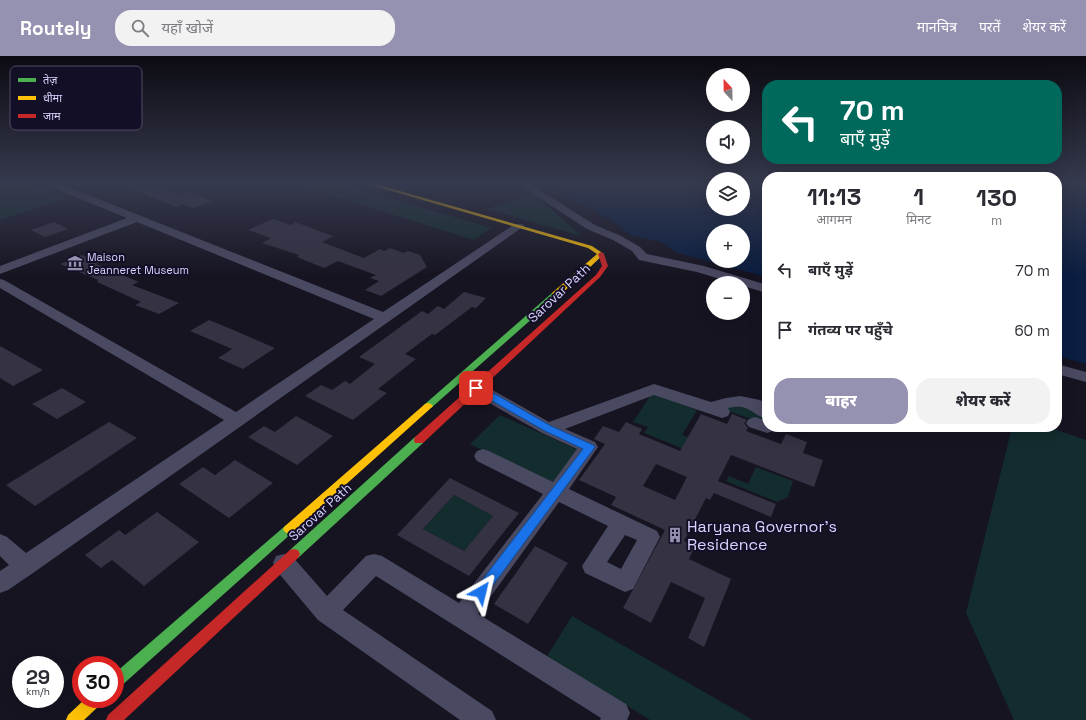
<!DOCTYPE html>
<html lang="hi">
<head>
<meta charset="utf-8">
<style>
  body { margin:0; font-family:"Space Grotesk","Noto Sans Devanagari",sans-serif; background:#f2f2f3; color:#2b2b33; height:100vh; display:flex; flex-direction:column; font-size:15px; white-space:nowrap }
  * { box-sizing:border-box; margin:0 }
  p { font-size:13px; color:#7c7c81 }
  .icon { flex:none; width:22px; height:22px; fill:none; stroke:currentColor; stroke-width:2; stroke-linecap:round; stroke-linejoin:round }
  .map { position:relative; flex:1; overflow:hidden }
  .panel { position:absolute; left:762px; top:116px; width:300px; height:260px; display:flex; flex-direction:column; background:#fff; border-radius:16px; box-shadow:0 4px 16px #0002 }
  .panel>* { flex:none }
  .banner { position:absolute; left:762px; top:24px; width:300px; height:84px; border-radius:16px; box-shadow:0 4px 16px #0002; background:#00695c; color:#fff; overflow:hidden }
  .needle { width:26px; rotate:338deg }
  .buttons { position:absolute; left:706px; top:12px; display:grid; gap:8px }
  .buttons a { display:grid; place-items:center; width:44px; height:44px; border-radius:50%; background:#fff; box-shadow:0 4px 16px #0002; font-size:20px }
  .speed { position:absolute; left:12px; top:600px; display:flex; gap:8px; font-size:20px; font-weight:700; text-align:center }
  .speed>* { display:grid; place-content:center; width:52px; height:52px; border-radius:50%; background:#fff; box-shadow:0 4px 16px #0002; line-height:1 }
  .speed small { font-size:10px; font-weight:400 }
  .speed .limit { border:6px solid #d22; background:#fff; color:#111 }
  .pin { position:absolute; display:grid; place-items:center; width:34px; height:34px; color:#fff; margin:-17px; border-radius:8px; box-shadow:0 2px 6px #0006 }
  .me { position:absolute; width:44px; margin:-22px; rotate:37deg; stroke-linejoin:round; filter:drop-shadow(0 0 3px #0008) }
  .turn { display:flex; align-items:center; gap:14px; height:84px; padding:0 12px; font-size:18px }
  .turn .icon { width:52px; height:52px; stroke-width:2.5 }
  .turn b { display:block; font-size:28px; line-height:34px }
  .eta { display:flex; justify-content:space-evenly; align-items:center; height:68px; text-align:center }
  .eta b { font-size:24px; font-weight:800; line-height:28px }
  .action { display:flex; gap:8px; margin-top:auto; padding:8px 12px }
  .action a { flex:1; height:46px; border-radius:16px; background:#9591b1; color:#fff; font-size:16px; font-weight:800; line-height:46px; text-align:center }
  .action a+a { background:#f2f2f3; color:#2b2b33 }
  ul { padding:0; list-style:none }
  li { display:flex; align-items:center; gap:12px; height:60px; padding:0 12px }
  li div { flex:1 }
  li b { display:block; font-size:15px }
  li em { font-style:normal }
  header { display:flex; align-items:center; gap:24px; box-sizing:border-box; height:56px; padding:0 20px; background:#9591b1; color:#fff }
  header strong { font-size:19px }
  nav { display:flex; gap:22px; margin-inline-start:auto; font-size:14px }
  .search { width:280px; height:36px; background:#f2f2f3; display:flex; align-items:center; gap:10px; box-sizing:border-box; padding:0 14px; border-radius:16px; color:#7c7c81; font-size:15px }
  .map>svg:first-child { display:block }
  .green { fill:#132c2d }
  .water { fill:#0b1e41; fill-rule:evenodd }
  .building { fill:#343243; fill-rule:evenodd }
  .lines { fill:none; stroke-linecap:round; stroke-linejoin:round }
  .street { fill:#4a4962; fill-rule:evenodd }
  .fast { fill:#4caf50; fill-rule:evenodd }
  .slow { fill:#ffc107; fill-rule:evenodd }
  .jam { fill:#c62828; fill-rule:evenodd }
  .route { fill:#1a73e8; stroke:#114b97 }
  .labels { text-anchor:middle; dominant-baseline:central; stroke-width:4; stroke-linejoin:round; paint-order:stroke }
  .far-poi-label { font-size:11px; fill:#d9d4ff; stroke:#130f26; text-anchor:start }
  .street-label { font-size:13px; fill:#d9d4ff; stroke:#130f26 }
  .near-poi-label { font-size:16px; fill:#d9d4ff; stroke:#130f26; text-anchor:start }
  .key { fill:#130f26; stroke:#4e4a67; stroke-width:1 }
  .key-label { font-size:11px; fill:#d9d4ff }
</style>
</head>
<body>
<header>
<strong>Routely</strong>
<div class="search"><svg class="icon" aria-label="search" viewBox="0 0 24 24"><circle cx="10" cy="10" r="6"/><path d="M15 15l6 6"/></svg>यहाँ खोजें</div>
<nav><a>मानचित्र</a><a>परतें</a><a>शेयर करें</a></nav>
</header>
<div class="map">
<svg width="1086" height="664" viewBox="0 0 1086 664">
  <rect width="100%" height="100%" fill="#161421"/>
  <g class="green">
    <polygon points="0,127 29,127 66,142 0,164"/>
    <polygon points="292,127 340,127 491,172 474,184"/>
    <polygon points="533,137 581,180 487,153"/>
    <polygon points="652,337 697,354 682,379 700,386 694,397 644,377 648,371 633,366"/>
    <polygon points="739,348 767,361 767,368 721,353"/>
    <polygon points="500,359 578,394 552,428 470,388"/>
    <polygon points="1012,371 1048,371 1086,384 1086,664 1014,664 966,557"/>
    <polygon points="756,411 793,425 788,441 777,446 726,425 729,420 748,428"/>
    <polygon points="454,439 493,460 464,495 423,473"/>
    <polygon points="572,560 753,664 650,664 547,600"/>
  </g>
  <g class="water">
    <path d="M 544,127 L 713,127 L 713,153 L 743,153 L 743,127 L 767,127 L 767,221 L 675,196 L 661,186 L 631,179 L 615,167 ZM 713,175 L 743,175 L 743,205 L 713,205 Z"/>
    <polygon points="1057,127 1086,127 1086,308 1057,300"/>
  </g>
  <g class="building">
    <polygon points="118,127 147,127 180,139 188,136 212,145 193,152 182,148 176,151"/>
    <polygon points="273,163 291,169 295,166 333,180 322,186 364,202 380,193 384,195 390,192 404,197 408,195 420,199 427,211 381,240 365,234 379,225 370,222 376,219 338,205 324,212 297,201 299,199 262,187 271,182 248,174"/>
    <polygon points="54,166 68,173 45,181 31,174"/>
    <polygon points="82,199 100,206 96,208 139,226 132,229 179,247 159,258 135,249 141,246 97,226 98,224 60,208"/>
    <polygon points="464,236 486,242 476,252 472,251 435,279 432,278 405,298 416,303 378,333 387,337 353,364 305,340 321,329 332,334 345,325 350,328 375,308 359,301 422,255 428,258 438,250 444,253"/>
    <polygon points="209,264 231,273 275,292 243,313 218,302 232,293 190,275"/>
    <polygon points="0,290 43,314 13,330 0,322"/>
    <polygon points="62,332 86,346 57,363 32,348"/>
    <path d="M 701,358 L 727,368 L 732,358 L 747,364 L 744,367 L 748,372 L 746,375 L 781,388 L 786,378 L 807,386 L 803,397 L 823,404 L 814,431 L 731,399 L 718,425 L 776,448 L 771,461 L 714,437 L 710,444 L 706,442 L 684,485 L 695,490 L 689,503 L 731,523 L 704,591 L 688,582 L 705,542 L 671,526 L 651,567 L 623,552 L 665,474 L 611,449 L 616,441 L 579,424 L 605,388 L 594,383 L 603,370 L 619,376 L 626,366 L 642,373 L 639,378 L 680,395 ZM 656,408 L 687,421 L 675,444 L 643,430 Z"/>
    <polygon points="296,360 333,380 297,409 248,381 264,370 275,376"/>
    <polygon points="109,366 137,382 35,450 6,429"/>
    <polygon points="235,404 273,427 229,462 179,428 203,411 215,419"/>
    <path d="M 450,422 L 519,457 L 469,520 L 397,479 ZM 454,439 L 493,460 L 464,495 L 423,473 Z"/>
    <polygon points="157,456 199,486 144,530 112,504 101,512 85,499 119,474 125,479"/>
    <polygon points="535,490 568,507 528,568 494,548"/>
  </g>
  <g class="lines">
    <g class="street">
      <polygon points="45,127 58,127 383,256 515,168 523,168 524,170 33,517 8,534 0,537 0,515 9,509 0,500 0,478 7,481 26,497 224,364 0,232 0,223 4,224 236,356 374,263 137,166 0,218 0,210 127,162 47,129"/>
      <polygon points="517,127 528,127 595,169 621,180 640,191 647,198 704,210 767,229 767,237 743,230 743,227 733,227 697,216 639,204 632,195 613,184 587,173"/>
      <polygon points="1057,308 1086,316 1086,326 1057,318"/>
      <path d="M 476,327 L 482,328 L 549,366 L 654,328 L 711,346 L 726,342 L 740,340 L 760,344 L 767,348 L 767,363 C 750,358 750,347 728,352 L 730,356 L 728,360 L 722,362 L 654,339 L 565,373 L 595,386 L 598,391 L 569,433 L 657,475 L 660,481 L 633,533 L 625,536 L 585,517 L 582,510 L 608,470 L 559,446 L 478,558 L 626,648 L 630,657 L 627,664 L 600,664 L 601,662 L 376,520 L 343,554 L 492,655 L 496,664 L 460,664 L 318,564 L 276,514 L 273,507 L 276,500 L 284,498 L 292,500 L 327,540 L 366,500 L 374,498 L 382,500 L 459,547 L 543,438 L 477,405 L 474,400 L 477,395 L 483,393 L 489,395 L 553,426 L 577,393 L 542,377 L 470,336 L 468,332 L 470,328 ZM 625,479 L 637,484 L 621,513 L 607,506 Z"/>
      <polygon points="755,361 767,365 767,371 776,371 773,375 767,377 749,371 746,367 749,363"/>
    </g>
    <g class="fast">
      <polygon points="552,237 555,237 559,239 431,352 425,352 423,350 425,348"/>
      <polygon points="419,380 423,381 424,384 423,387 298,502 294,503 290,502 288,498 290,494 415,381"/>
      <polygon points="289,468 293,470 295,473 293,476 120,631 115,633 115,617 285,470"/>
    </g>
    <g class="slow">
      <polygon points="364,127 372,127 592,190 604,198 558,241 552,241 552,237 597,198 588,192"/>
      <polygon points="428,347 431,348 433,350 431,352 293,476 289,478 285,476 283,473 285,470 425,348"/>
      <polygon points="85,643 103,643 101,648 84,664 66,664 68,659"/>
    </g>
    <g class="jam">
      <polygon points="601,196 604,198 608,210 600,221 423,387 415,387 414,384 415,381 596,219 602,210 598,198"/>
      <polygon points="294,493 298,494 300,498 298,502 124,664 106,664 108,659 290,494"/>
    </g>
  </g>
  <linearGradient id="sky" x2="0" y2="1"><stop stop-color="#0c0b12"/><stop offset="0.58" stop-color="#363a4e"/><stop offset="1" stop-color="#363a4e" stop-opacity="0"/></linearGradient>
  <rect width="1086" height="220" fill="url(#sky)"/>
  <polygon class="route" points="473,329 479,329 551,370 593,389 595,391 485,540 481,542 476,540 474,536 476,532 583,393 545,375 473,334 471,332"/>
  <defs>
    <symbol id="museum-bare" viewBox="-9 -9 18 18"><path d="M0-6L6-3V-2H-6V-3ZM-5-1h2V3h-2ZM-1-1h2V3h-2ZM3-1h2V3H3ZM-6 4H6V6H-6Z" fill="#9591b1" stroke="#130f26" stroke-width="2.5" paint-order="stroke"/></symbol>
    <symbol id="building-bare" viewBox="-9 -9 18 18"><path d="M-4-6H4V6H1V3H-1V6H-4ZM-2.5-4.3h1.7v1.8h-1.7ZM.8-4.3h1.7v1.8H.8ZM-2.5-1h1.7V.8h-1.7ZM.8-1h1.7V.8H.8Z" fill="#9591b1" stroke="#130f26" stroke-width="2.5" paint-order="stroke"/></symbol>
  </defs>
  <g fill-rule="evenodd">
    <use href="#museum-bare" x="64" y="196" width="22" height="22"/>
    <use href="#building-bare" x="664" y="468" width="22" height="22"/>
  </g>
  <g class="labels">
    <g class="far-poi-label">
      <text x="87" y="201">Maison<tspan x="87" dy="13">Jeanneret Museum</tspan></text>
    </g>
    <g class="street-label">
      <text transform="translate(559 237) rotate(-43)">Sarovar Path</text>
      <text transform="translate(320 456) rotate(-42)">Sarovar Path</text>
    </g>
    <g class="near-poi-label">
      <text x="687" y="470">Haryana Governor's<tspan x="687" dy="18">Residence</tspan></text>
    </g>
  </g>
  <rect x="10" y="10" width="132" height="64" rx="6" class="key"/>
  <rect x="18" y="22" width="18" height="4" fill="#4caf50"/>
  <rect x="18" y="40" width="18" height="4" fill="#ffc107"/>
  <rect x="18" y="58" width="18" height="4" fill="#c62828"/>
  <g class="key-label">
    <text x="43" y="28">तेज़</text>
    <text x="43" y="46">धीमा</text>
    <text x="43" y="64">जाम</text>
  </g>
</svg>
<div class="buttons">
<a><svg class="needle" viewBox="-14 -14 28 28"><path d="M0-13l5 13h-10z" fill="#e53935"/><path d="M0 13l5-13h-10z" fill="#7c7c81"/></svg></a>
<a><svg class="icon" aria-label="sound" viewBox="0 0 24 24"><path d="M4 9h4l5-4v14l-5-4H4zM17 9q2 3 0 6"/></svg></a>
<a><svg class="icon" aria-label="layers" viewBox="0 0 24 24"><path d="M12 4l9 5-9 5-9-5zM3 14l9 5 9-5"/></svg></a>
<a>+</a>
<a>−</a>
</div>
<div class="speed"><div>29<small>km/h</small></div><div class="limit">30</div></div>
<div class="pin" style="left:476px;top:332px;background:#d93025"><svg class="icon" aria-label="arrive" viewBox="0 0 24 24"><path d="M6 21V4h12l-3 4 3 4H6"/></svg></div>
<svg class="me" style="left:481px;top:536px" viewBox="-20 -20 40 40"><path d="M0-17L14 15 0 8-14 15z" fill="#1a73e8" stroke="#fff" stroke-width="4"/></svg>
<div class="banner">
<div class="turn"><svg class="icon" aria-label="left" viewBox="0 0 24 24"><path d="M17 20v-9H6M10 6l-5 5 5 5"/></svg><div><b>70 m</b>बाएँ मुड़ें</div></div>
</div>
<section class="panel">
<div class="eta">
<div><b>11:13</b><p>आगमन</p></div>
<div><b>1</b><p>मिनट</p></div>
<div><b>130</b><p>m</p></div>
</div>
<ul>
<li><svg class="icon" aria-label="left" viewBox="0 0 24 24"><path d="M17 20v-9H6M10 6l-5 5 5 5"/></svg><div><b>बाएँ मुड़ें</b></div><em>70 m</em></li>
<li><svg class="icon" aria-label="arrive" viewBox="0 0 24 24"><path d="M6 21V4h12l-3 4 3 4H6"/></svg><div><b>गंतव्य पर पहुँचे</b></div><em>60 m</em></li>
</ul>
<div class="action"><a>बाहर</a><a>शेयर करें</a></div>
</section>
</div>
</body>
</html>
